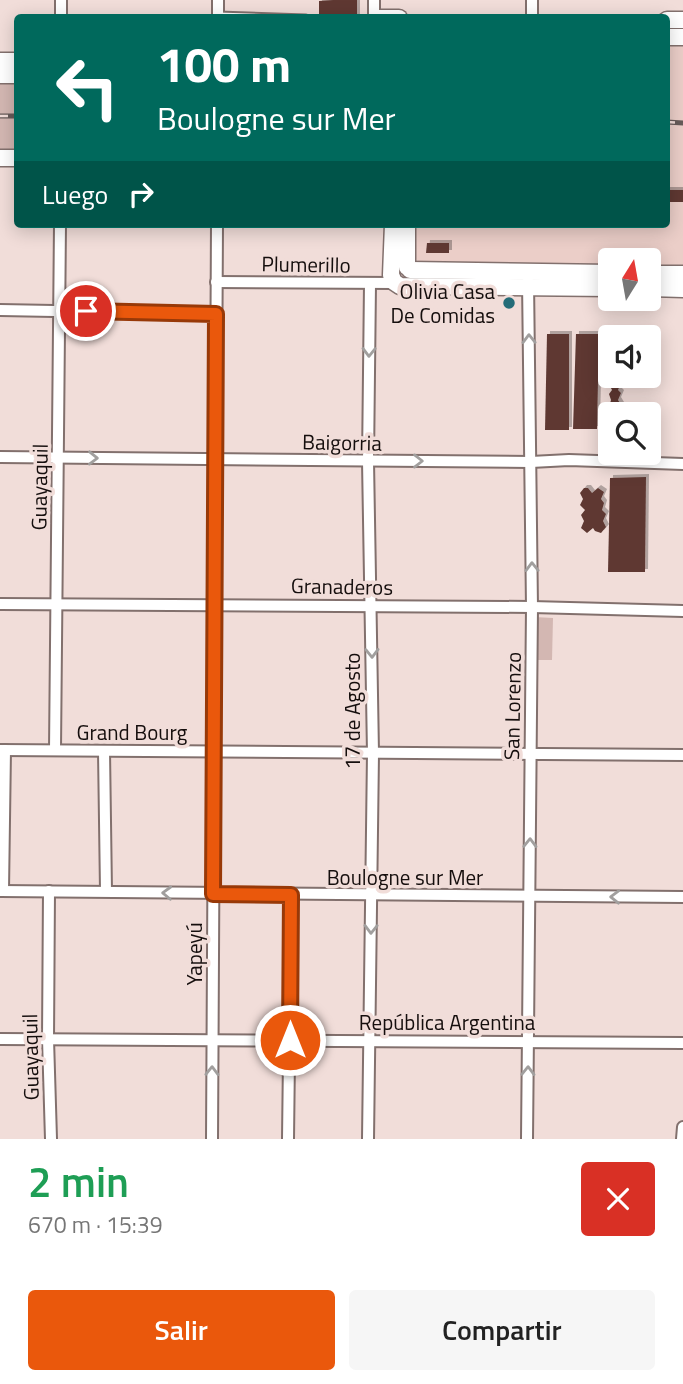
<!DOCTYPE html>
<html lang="es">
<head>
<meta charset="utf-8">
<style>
  body { margin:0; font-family:"Titillium Web",sans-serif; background:#f6f6f6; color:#222; height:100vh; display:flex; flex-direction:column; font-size:26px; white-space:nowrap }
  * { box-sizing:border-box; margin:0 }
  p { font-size:23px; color:#767676 }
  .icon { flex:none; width:38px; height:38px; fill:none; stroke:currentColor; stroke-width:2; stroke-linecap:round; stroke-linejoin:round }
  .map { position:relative; height:1139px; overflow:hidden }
  .drawer { display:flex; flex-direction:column; background:#fff; flex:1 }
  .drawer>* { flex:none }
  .guide { position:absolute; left:14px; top:14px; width:656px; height:214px; border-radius:7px; box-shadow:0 4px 18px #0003; background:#00695c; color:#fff; overflow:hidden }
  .needle { width:46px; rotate:11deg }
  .controls { position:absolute; left:598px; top:248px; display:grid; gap:14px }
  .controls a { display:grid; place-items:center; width:63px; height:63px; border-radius:7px; background:#fff; box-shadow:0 4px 18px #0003; font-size:35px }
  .pin { position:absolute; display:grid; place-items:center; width:60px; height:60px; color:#fff; margin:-30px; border:4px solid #fff; border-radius:50%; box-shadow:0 2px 7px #0007 }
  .me { position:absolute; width:77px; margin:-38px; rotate:0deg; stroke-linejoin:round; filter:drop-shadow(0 0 5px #0008) }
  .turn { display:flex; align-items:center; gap:24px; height:147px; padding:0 28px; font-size:32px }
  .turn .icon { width:91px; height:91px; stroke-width:2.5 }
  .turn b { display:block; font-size:49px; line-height:60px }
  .then { display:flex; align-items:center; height:66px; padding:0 28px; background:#0003; gap:14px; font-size:26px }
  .round { display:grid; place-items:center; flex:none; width:74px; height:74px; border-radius:7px; background:#f6f6f6 }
  .headline { display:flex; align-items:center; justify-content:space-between; height:119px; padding:0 28px }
  h1 { font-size:42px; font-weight:600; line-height:52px; color:#1e9e55 }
  .cta { display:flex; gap:14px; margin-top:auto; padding:14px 28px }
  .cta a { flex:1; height:80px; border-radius:7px; background:#ea580c; color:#fff; font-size:28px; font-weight:600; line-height:80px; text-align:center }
  .cta a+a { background:#f6f6f6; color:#222 }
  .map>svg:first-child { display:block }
  .built { fill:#ebcec8 }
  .green { fill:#d3b7b2 }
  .building { fill:#5e3933; filter:url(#shadow) }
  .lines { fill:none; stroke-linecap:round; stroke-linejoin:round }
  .lane-casing { stroke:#82706d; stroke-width:9 }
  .street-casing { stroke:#82706d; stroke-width:14 }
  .secondary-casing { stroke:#82706d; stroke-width:19 }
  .lane { stroke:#fff; stroke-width:5 }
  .street { stroke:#fff; stroke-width:10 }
  .secondary { stroke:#fff; stroke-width:16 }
  .rail-casing { stroke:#675b59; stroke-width:5 }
  .rail { stroke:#f1ddd9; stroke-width:2.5; stroke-dasharray:8; stroke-linecap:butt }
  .oneway { stroke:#a19f9e }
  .route-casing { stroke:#983908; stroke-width:18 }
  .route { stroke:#ea580c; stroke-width:12 }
  .poi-dot { fill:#246c78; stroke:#f1ddd9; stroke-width:2.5 }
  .labels { text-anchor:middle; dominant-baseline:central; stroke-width:7; stroke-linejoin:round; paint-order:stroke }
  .street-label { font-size:21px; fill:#150e0d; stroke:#f1ddd9 }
  .poi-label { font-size:21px; fill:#150e0d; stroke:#f1ddd9; text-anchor:end }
</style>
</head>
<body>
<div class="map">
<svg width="683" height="1139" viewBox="0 0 683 1139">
  <defs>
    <filter id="shadow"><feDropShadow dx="3" dy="-3" stdDeviation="0" flood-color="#0004"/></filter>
  </defs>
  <rect width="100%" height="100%" fill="#f1ddd9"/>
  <polygon class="built" points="667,46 683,46 683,267 649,267 649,261 611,261 611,267 420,263 414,257 412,224 667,224"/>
  <g class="green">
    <rect x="0" y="82" width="17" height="67"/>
    <polygon points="534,617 553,618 552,660 532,660"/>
  </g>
  <g class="building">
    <polygon points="333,0 357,0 357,18 319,18 319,1"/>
    <rect x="667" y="190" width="16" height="12"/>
    <polygon points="427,243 449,243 449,253 426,253"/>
    <polygon points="547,334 569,334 569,430 545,430"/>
    <polygon points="576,334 599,334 597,429 573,429"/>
    <polygon points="612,379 618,380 621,383 618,390 621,393 618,400 621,405 618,411 621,415 609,415 612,411 609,407 611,400 609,394 612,390 609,384"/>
    <polygon points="646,477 645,572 608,572 610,478"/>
    <polygon points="588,488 592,493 598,488 604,492 601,499 604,503 602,510 606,514 603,521 606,527 601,533 595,531 593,528 587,533 581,528 584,521 581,515 585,510 580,505 583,499 580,493 584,488"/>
  </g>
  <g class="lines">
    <defs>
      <polyline id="lane" points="218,15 306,18"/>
      <g id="street">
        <polyline points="61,18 61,0"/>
        <polyline points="218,18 218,0"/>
        <polyline points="374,18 374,0"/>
        <polyline points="532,18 532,0"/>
        <polyline points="216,282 395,283"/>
        <polyline points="0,310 216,314"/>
        <polyline points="0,457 531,462 569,460 683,464"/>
        <polyline points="0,604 532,607 683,611"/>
        <polyline points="0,750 683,755"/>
        <polyline points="55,750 60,224"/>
        <polyline points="104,751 106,891"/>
        <polyline points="0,891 683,897"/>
        <polyline points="3,891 5,750"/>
        <polyline points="49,891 48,1039 51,1139"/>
        <polyline points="0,1039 683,1043"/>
        <polyline points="212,1139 217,224"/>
        <polyline points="288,1139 291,895"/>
        <polyline points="368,1139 373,753 368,461 370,284"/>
        <polyline points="527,1139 532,607 528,281"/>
        <polyline points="682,1139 683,1127"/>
      </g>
      <g id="secondary">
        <polyline points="379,18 399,18"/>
        <polyline points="667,20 683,20"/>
        <polyline points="667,37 683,37"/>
        <polyline points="0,61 18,61"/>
        <polyline points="0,75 18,75"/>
        <polyline points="0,158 18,158"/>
        <polyline points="393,224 391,275 394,282 400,286 611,288"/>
        <polyline points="407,267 407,224"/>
        <polyline points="410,270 611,273"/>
        <polyline points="649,274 683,274"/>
        <polyline points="649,288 683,289"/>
      </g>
    </defs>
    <use href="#lane" class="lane-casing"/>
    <use href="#street" class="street-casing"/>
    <use href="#secondary" class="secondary-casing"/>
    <use href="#lane" class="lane"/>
    <use href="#street" class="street"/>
    <use href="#secondary" class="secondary"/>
    <defs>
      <g id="rail">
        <polyline points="0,116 18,116"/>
        <polyline points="667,122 683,123"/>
      </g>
    </defs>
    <use href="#rail" class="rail-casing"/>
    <use href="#rail" class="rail"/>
  </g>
  <defs><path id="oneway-chevron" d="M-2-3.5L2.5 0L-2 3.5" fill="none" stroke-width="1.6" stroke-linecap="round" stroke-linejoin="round" transform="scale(1.75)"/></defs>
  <g class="oneway">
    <use href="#oneway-chevron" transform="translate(529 339) rotate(-91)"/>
    <use href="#oneway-chevron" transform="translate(369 352) rotate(91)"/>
    <use href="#oneway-chevron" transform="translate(93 458) rotate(1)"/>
    <use href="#oneway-chevron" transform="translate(418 461)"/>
    <use href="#oneway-chevron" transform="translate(532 567) rotate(-91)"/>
    <use href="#oneway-chevron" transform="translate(372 653) rotate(89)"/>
    <use href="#oneway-chevron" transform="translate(530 843) rotate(-89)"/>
    <use href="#oneway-chevron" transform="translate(167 893) rotate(-178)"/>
    <use href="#oneway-chevron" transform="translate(615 897) rotate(-179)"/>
    <use href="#oneway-chevron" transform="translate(371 929) rotate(91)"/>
    <use href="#oneway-chevron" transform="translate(212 1071) rotate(-89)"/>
    <use href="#oneway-chevron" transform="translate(528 1071) rotate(-89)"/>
  </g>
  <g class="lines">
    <defs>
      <polyline id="route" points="86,311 216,314 213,894 291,895 290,1040"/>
    </defs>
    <use href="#route" class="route-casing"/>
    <use href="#route" class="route"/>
  </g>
  <circle class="poi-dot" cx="509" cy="303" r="7"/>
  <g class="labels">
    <g class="street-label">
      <text transform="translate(306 264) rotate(1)">Plumerillo</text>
      <text transform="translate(342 442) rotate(1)">Baigorria</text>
      <text transform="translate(39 487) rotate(-89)">Guayaquil</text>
      <text transform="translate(342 586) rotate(1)">Granaderos</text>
      <text transform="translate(512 706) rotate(-89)">San Lorenzo</text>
      <text transform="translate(352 711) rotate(-90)">17 de Agosto</text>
      <text x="132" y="732">Grand Bourg</text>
      <text x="405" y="877">Boulogne sur Mer</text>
      <text transform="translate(194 954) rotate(-90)">Yapeyú</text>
      <text x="447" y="1022">República Argentina</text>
      <text transform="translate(30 1057) rotate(-91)">Guayaquil</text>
    </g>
    <g class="poi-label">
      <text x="495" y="291">Olivia Casa<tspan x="495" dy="24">De Comidas</tspan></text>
    </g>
  </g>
</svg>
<div class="controls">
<a><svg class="needle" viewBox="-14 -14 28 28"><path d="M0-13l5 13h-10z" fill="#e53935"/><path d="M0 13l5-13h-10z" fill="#767676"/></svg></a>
<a><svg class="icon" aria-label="sound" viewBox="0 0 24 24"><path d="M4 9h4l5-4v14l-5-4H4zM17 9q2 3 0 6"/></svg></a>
<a><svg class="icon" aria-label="search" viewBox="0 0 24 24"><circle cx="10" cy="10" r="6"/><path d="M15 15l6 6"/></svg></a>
</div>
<div class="pin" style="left:86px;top:311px;background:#d93025"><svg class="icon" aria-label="arrive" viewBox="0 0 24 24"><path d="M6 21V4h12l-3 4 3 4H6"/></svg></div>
<svg class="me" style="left:290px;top:1040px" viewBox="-20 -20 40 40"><circle r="17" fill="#ea580c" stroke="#fff" stroke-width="3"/><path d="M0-11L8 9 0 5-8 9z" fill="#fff"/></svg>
<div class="guide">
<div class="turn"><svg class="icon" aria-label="left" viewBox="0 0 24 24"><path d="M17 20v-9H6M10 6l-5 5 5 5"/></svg><div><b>100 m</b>Boulogne sur Mer</div></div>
<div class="then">Luego<svg class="icon" aria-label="right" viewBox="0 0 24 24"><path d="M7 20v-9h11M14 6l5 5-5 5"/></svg></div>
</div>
</div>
<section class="drawer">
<div class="headline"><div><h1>2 min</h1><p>670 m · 15:39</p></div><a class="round" style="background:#d93025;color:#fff"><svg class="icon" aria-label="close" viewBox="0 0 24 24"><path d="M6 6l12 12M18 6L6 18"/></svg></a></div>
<div class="cta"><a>Salir</a><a>Compartir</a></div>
</section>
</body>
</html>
